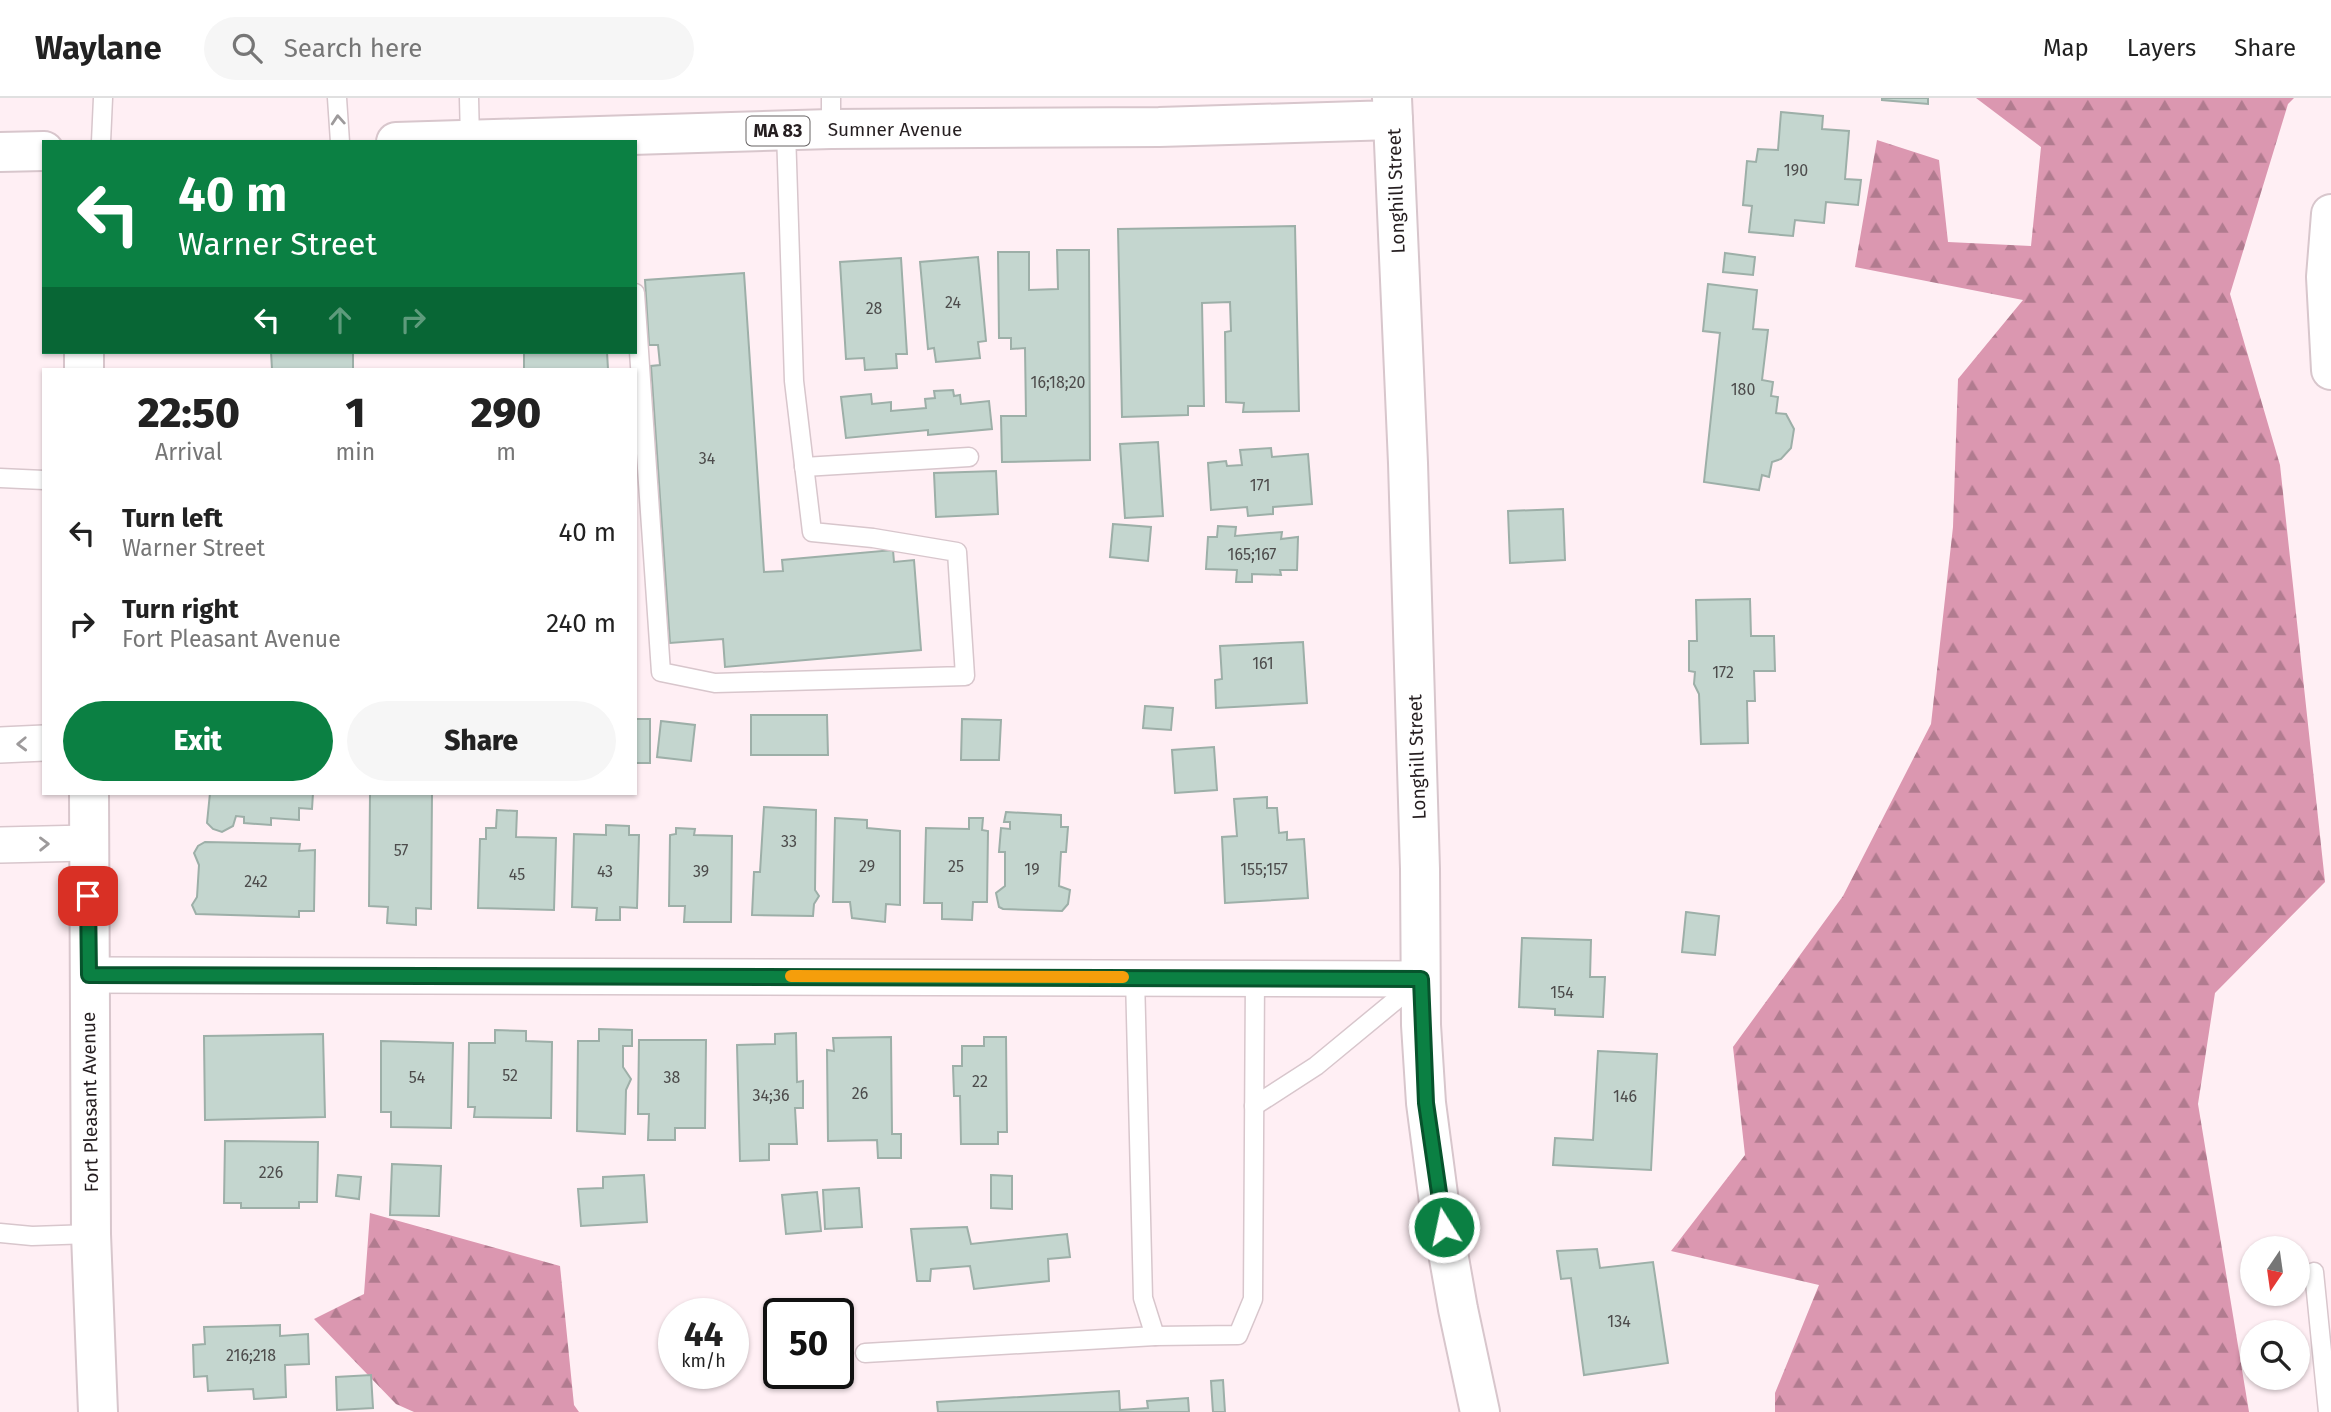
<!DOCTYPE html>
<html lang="en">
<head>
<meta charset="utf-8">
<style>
  body { margin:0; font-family:"Fira Sans",sans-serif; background:#f6f6f6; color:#222; height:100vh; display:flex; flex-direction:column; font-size:26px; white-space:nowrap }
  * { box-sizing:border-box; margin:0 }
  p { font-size:23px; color:#767676 }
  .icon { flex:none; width:38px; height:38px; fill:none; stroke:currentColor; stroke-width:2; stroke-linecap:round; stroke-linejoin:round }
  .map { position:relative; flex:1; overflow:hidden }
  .details { position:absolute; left:42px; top:270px; width:595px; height:427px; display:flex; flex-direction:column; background:#fff; border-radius:0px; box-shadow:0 2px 5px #0004 }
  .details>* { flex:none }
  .guide { position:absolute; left:42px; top:42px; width:595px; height:214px; border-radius:0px; box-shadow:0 2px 5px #0004; background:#0b8043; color:#fff; overflow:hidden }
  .needle { width:46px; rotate:193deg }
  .fabs { position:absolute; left:2240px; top:1138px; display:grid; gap:14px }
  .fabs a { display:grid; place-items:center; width:70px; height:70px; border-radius:50%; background:#fff; box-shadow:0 2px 5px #0004; font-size:35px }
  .speed { position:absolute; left:658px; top:1200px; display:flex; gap:14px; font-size:35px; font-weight:700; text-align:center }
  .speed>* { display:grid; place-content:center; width:91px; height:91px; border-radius:50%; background:#fff; box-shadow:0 2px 5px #0004; line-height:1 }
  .speed small { font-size:18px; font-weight:400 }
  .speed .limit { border:4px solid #111; border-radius:10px; background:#fff; color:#111 }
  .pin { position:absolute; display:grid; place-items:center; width:60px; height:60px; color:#fff; margin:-30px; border-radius:14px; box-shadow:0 4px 10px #0006 }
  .me { position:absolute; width:77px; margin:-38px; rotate:350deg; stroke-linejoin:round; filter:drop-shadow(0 0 5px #0008) }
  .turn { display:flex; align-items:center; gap:24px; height:147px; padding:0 21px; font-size:32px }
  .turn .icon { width:91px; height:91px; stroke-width:2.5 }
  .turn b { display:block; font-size:49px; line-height:60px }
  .lanes { display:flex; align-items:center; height:66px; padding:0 21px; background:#0003; justify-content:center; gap:35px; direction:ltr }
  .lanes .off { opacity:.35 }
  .eta { display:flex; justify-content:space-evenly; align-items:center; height:119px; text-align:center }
  .eta b { font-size:42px; font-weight:800; line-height:49px }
  .action { display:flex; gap:14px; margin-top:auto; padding:14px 21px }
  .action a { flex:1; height:80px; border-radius:42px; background:#0b8043; color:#fff; font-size:28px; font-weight:800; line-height:80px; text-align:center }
  .action a+a { background:#f6f6f6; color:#222 }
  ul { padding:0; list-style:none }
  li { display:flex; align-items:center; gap:21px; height:91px; padding:0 21px }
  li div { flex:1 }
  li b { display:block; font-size:26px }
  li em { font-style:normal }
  header { display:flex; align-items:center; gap:42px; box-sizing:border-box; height:98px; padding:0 35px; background:#fff; border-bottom:2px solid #e0e0e0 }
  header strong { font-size:33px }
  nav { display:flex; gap:38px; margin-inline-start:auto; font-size:24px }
  .search { width:490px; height:63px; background:#f6f6f6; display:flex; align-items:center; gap:18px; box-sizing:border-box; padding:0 24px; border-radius:38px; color:#767676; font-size:26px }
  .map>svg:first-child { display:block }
  .forest { fill:url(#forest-firs) }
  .building { fill:#c4d6cf; stroke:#9dafa8; stroke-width:2 }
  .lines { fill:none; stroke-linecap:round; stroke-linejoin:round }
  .service-casing { stroke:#d8c6cc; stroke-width:21 }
  .minor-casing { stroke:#d8c6cc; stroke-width:38 }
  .tertiary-casing { stroke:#d8c6cc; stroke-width:42 }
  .secondary-casing { stroke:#d8c6cc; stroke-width:42 }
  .primary-casing { stroke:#d8c6cc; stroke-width:42 }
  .motorway-casing { stroke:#d8c6cc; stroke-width:42 }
  .service { stroke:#fff; stroke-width:18 }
  .minor { stroke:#fff; stroke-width:35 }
  .tertiary { stroke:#fff; stroke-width:38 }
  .secondary { stroke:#fff; stroke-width:38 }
  .primary { stroke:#fff; stroke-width:38 }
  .motorway { stroke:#fff; stroke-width:38 }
  .oneway { stroke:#9d9a9b }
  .route-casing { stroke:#07532c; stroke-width:18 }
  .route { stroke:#0b8043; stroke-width:12 }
  .slow { stroke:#f59e0b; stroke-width:12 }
  .labels { text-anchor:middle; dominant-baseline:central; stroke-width:7; stroke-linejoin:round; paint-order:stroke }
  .number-label { font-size:16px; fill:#4d4c4c }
  .shield { fill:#fff; stroke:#666263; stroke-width:2 }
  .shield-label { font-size:18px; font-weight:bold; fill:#251e20 }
  .street-label { font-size:19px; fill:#251e20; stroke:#fff }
</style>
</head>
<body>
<header>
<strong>Waylane</strong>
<div class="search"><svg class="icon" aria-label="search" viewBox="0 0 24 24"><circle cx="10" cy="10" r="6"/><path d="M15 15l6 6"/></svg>Search here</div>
<nav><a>Map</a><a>Layers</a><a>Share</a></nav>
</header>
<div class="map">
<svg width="2331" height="1314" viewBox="0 0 2331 1314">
  <defs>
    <pattern id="forest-firs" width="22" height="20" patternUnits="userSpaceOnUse" patternTransform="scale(1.75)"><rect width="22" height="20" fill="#db97b0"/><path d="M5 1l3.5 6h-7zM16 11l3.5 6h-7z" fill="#b17b8f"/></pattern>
  </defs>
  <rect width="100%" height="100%" fill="#ffeff4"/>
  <g class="forest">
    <polygon points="1976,0 2294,0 2288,6 2230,196 2280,367 2325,784 2215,895 2198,1006 2249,1314 1775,1314 1775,1295 1819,1187 1671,1153 1745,1057 1733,949 1843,798 1931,626 1953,429 1958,281 2023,202 1855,169 1877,42 1939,62 1948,144 2031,148 2041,49"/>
    <polygon points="370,1115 560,1168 574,1307 579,1314 414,1314 396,1306 314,1221 364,1196"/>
  </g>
  <g class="building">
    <polygon points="1882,0 1928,0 1928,6 1882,2"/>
    <polygon points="1781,14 1823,18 1822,31 1849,33 1845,81 1861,82 1858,107 1826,104 1824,125 1795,122 1793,138 1749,134 1752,108 1743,107 1747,63 1756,64 1758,51 1778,52"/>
    <polygon points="1295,128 1299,313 1243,314 1244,305 1226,304 1225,234 1231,233 1230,204 1202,205 1204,308 1188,308 1188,317 1122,319 1118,131"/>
    <polygon points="1057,152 1089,152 1090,362 1002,364 1001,318 1026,318 1025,250 1011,251 1011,240 999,240 998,154 1029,154 1029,192 1058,191"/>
    <polygon points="1725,155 1755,159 1753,177 1723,174"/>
    <polygon points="978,159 986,243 978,244 980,260 936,264 934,250 928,251 920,164"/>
    <polygon points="901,160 907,256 896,256 897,270 865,272 864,260 846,261 840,164"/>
    <polygon points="744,175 764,474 783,473 782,462 893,452 894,464 914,462 921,552 725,569 723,541 670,545 651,268 660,267 658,247 649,247 645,182"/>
    <polygon points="1708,186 1757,192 1753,231 1768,232 1762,282 1773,284 1771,298 1778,299 1776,315 1786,316 1794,331 1791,350 1781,361 1772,364 1769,379 1762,377 1759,392 1704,384 1720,235 1703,233"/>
    <polygon points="271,254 353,254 353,271 272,271"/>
    <polygon points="524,254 607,254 608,271 524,271"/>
    <polygon points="953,292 954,298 960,297 961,306 989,303 992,331 928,337 928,332 846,340 841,299 871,296 872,306 891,304 891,313 926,310 925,301 935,300 934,293"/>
    <polygon points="1158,344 1163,418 1125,420 1120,346"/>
    <polygon points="1271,350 1272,359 1308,356 1312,406 1273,409 1273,416 1248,418 1247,409 1211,412 1208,365 1226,363 1227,368 1242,367 1240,352"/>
    <polygon points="996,373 998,416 936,419 934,375"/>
    <polygon points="1563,411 1565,462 1510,465 1508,413"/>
    <polygon points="1113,426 1151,429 1148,463 1110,459"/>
    <polygon points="1218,428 1236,429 1235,438 1282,434 1281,441 1298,439 1297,472 1280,472 1281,477 1252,476 1252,484 1236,484 1237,472 1206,471 1208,439 1217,439"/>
    <polygon points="1750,501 1751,538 1774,538 1775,573 1754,573 1755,603 1747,603 1748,645 1701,646 1699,596 1694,586 1695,574 1689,573 1689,543 1697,543 1696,502"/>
    <polygon points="1303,544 1307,605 1216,610 1215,582 1222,581 1220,548"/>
    <polygon points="1145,608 1173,610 1171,632 1143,630"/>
    <polygon points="751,617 827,617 828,657 751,657"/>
    <rect x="635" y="621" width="15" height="44"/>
    <polygon points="962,621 1001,622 999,662 961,662"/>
    <polygon points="661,623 695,627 691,663 657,659"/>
    <polygon points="1214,649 1217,692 1175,695 1172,652"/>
    <polygon points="210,695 313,695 312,711 299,710 299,722 271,720 271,727 244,725 244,719 236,718 233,728 222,734 213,731 207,725"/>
    <polygon points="370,695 432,695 431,811 416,810 416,827 387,825 388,809 369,808"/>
    <polygon points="1267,699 1267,710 1277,710 1279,735 1287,734 1287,742 1304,741 1308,800 1225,805 1222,739 1237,738 1234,701"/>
    <polygon points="764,709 816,712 815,792 819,798 814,806 813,818 752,817 754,774 760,774"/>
    <polygon points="497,712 517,713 516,739 556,740 554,812 478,810 480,741 486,741 486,730 496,730"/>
    <polygon points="1006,714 1061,717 1061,729 1068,729 1066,754 1061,754 1059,788 1070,792 1068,806 1062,813 1003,811 999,809 996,795 1005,788 1005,754 999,754 1001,730 1010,731 1010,724 1004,724"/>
    <polygon points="835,720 867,722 867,730 900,733 900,807 886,806 885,824 852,820 850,804 833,804"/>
    <polygon points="969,720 983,720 982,732 988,733 987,804 973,804 972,822 942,821 942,805 924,805 926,730 969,731"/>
    <polygon points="606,727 629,728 629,737 639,737 637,810 620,809 620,822 596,822 597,810 572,809 574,736 606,737"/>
    <polygon points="676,730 695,731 694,737 732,738 731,824 684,824 685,808 669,808 670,737 676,736"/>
    <polygon points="205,744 300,746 299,753 315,752 314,813 299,813 299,819 196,816 192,807 197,799 199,767 194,755 198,748"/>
    <polygon points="1686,814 1719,818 1715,857 1682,854"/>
    <polygon points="1522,840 1591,842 1590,879 1605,879 1603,919 1555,917 1555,911 1519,909"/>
    <polygon points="599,931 632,932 632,948 623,948 623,969 631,981 626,992 625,1036 577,1033 578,943 599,943"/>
    <polygon points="495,932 526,933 526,943 552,944 551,1020 474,1019 475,1009 468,1009 469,945 495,945"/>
    <polygon points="796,935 797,984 803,983 803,1010 795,1010 797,1046 769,1046 769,1062 740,1063 737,947 775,946 775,936"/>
    <polygon points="323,936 325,1019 205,1022 204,938"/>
    <polygon points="891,939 892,1036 901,1036 901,1060 878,1060 877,1042 828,1043 827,952 834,953 833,940"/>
    <polygon points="984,939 1006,939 1007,1034 998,1034 998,1046 961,1046 960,998 954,998 953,968 962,968 962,948 984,948"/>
    <polygon points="639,942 706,942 705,1030 675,1030 675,1042 648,1042 649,1016 638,1016"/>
    <polygon points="381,943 453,945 451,1030 391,1029 391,1014 381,1014"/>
    <polygon points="1598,953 1657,956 1651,1072 1553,1067 1555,1040 1593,1042"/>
    <polygon points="225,1043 318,1044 317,1104 299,1104 299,1110 241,1110 241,1105 224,1105"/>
    <polygon points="392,1066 441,1068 439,1118 390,1117"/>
    <polygon points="338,1077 361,1079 359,1101 336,1098"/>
    <polygon points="644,1077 647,1124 581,1128 578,1091 603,1090 603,1079"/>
    <polygon points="991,1077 1012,1078 1012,1111 991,1110"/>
    <polygon points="859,1090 862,1129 825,1131 823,1092"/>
    <polygon points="817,1094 821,1133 786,1136 782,1097"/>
    <polygon points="967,1129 971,1146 1067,1136 1070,1159 1048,1161 1049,1183 974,1191 970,1168 931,1171 930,1183 917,1183 911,1131"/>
    <polygon points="1597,1151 1600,1170 1653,1164 1668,1265 1584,1277 1571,1180 1561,1181 1557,1153"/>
    <polygon points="280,1227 280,1238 308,1236 309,1266 285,1267 286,1299 254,1301 253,1291 208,1293 207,1278 194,1279 193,1247 205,1246 204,1229"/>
    <polygon points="371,1277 373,1310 337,1312 336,1279"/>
    <polygon points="1223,1282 1225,1314 1213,1314 1211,1283"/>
    <polygon points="1119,1293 1120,1312 1148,1310 1147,1303 1188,1300 1189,1314 938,1314 937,1304"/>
  </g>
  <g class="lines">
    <defs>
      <g id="service">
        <polyline points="337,0 340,44"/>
        <polyline points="469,0 470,42"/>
        <polyline points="831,0 831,31"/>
        <polyline points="101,44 103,0"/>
        <polyline points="635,195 661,574 715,585 965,578 957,454 873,440 812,434 794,283 786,33"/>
        <polyline points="804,369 969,359"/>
        <polyline points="0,380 44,382"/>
        <polyline points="1135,879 1143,1200 1155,1238 1238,1237 1253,1201 1255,879"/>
        <polyline points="1254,1008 1316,968 1419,883"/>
        <polyline points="0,1135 32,1138 91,1136"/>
        <polyline points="2314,1174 2328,1314"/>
        <polyline points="865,1255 1155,1238"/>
      </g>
      <g id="minor">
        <polyline points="0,647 44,645"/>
        <polyline points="0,747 88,745"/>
        <polyline points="89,877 1421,881"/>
      </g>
      <g id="tertiary">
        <polyline points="84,254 84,271"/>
        <polyline points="89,695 91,1136 98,1314"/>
      </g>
      <polyline id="secondary" points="1393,22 1408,365 1420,771 1421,927 1426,1005 1439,1104 1458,1211 1480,1314"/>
      <g id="primary">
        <polyline points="396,44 831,31 1159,29 1393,22 1392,0"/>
        <polyline points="0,54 44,53"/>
      </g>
      <polyline id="motorway" points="2331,116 2326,179 2331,272"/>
    </defs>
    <use href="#service" class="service-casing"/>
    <use href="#minor" class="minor-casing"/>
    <use href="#tertiary" class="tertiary-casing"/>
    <use href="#secondary" class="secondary-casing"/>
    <use href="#primary" class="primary-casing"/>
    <use href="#motorway" class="motorway-casing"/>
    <use href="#service" class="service"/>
    <use href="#minor" class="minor"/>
    <use href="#tertiary" class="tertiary"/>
    <use href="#secondary" class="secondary"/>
    <use href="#primary" class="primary"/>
    <use href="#motorway" class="motorway"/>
  </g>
  <defs><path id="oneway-chevron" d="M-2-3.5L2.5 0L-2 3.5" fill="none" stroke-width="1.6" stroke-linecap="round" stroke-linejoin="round" transform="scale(1.75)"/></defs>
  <g class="oneway">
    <use href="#oneway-chevron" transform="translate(338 22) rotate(-94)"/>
    <use href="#oneway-chevron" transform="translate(22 646) rotate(178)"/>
    <use href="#oneway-chevron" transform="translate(44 746) rotate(-1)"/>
  </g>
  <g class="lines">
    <defs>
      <polyline id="route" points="88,798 89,877 1421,881 1426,1005 1444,1129"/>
    </defs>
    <use href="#route" class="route-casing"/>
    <use href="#route" class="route"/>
    <polyline class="slow" points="791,878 1123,879"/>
  </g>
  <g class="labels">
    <g class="number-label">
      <text x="1796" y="72">190</text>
      <text x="953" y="204">24</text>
      <text x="874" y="210">28</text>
      <text x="1058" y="284">16;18;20</text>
      <text x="1743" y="291">180</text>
      <text x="707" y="360">34</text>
      <text x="1260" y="387">171</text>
      <text x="1252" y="456">165;167</text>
      <text x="1263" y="565">161</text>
      <text x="1723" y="574">172</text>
      <text x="789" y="743">33</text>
      <text x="401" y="752">57</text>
      <text x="867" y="768">29</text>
      <text x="956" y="768">25</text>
      <text x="1032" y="771">19</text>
      <text x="1264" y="771">155;157</text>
      <text x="605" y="773">43</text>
      <text x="701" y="773">39</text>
      <text x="517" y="776">45</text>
      <text x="256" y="783">242</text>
      <text x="1562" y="894">154</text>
      <text x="510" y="977">52</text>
      <text x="417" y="979">54</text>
      <text x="672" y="979">38</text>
      <text x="980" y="983">22</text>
      <text x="860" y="995">26</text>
      <text x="771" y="997">34;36</text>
      <text x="1625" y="998">146</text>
      <text x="271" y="1074">226</text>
      <text x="1619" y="1223">134</text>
      <text x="251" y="1257">216;218</text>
    </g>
    <rect class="shield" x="746.5" y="18.5" width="63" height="29" rx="5"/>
    <g class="shield-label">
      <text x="778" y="33">MA 83</text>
    </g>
    <g class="street-label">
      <text x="895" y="31">Sumner Avenue</text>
      <text transform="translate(1396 93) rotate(-92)">Longhill Street</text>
      <text transform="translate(1417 659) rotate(-92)">Longhill Street</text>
      <text transform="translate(90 1004) rotate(-91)">Fort Pleasant Avenue</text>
    </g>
  </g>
</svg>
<div class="fabs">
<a><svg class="needle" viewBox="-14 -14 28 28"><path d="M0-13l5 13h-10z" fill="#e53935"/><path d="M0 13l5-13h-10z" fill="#767676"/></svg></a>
<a><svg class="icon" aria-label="search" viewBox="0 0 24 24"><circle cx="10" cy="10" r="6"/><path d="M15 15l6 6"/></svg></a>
</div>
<div class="speed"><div>44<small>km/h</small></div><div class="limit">50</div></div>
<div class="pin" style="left:88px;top:798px;background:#d93025"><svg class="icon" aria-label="arrive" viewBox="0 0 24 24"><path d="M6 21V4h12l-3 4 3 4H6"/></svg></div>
<svg class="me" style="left:1444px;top:1129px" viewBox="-20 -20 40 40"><circle r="17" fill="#0b8043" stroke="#fff" stroke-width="3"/><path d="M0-11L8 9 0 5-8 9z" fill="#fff"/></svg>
<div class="guide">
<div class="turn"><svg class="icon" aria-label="left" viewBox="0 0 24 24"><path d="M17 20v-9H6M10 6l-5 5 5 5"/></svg><div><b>40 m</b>Warner Street</div></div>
<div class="lanes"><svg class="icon" aria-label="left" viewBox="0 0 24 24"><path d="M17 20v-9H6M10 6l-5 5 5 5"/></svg><svg class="icon off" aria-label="ahead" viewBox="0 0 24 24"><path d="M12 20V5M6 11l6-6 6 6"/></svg><svg class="icon off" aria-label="right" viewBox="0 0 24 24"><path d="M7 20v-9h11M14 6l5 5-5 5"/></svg></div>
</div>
<section class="details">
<div class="eta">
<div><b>22:50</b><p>Arrival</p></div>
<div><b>1</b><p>min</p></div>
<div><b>290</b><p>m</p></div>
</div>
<ul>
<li><svg class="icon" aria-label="left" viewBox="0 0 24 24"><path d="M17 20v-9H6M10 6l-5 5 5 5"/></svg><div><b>Turn left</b><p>Warner Street</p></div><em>40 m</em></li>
<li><svg class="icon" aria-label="right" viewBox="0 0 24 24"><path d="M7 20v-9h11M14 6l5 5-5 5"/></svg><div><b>Turn right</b><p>Fort Pleasant Avenue</p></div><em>240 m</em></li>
</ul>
<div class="action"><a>Exit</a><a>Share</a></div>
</section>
</div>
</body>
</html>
